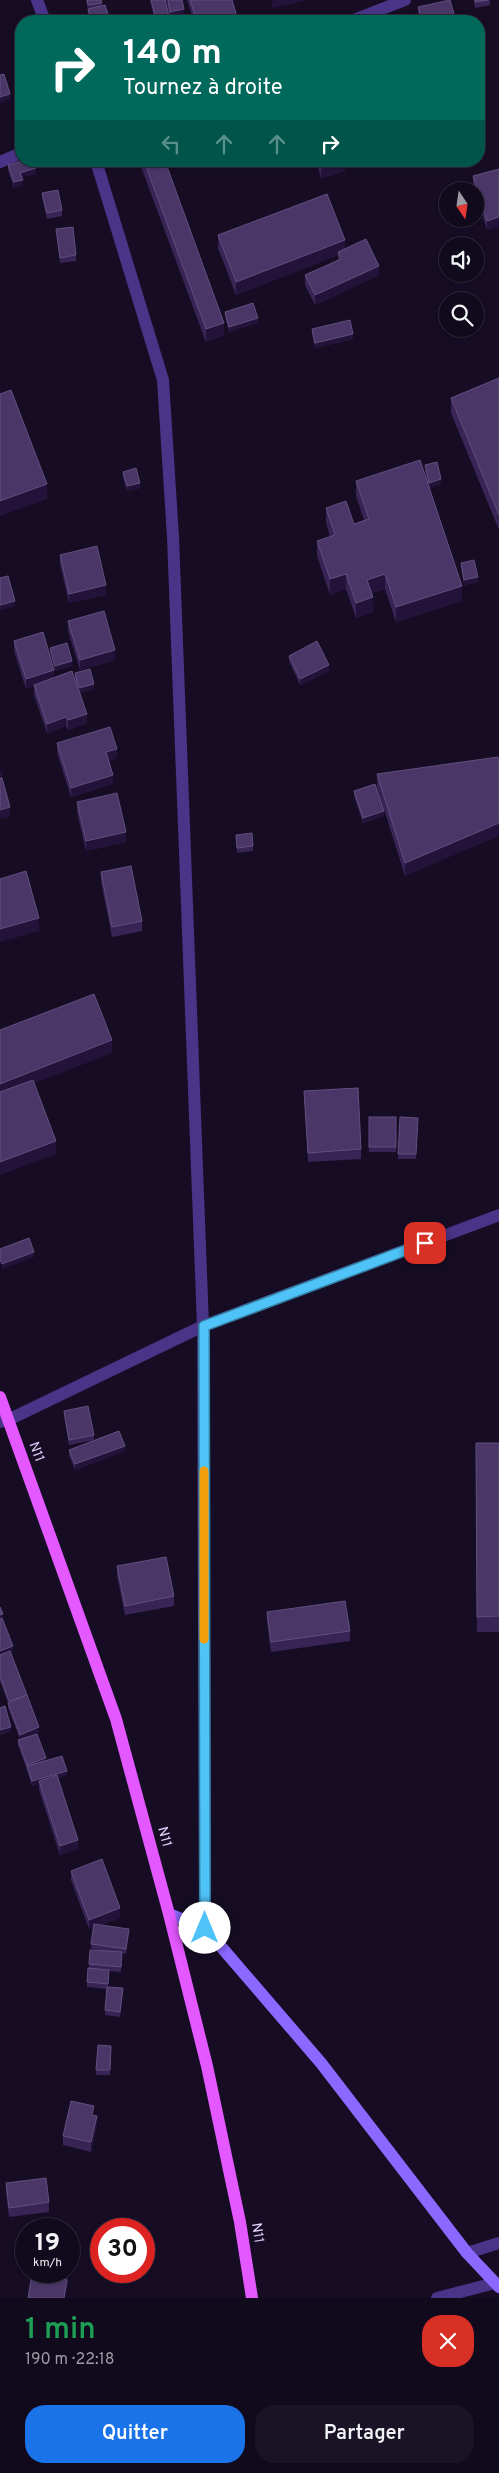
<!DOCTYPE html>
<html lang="fr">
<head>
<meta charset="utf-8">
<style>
  body { margin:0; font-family:Overpass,sans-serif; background:#191325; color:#f1f3f6; height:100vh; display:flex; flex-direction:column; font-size:19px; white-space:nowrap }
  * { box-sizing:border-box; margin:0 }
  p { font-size:16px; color:#9c9aa3 }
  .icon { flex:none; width:28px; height:28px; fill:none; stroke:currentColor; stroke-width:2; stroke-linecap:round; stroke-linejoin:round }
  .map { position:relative; height:2298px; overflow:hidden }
  .panel { display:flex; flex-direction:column; background:#100a1c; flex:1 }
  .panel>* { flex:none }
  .top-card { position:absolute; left:15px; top:15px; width:470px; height:152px; border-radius:20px; box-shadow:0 1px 4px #0004,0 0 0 1px #302b3b; background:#00695c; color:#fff; overflow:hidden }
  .needle { width:32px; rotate:167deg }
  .fabs { position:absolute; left:439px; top:182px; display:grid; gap:10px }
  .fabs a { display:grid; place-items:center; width:45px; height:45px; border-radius:50%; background:#100a1c; box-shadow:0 1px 4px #0004,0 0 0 1px #302b3b; font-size:25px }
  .speed { position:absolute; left:15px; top:2218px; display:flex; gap:10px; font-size:25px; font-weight:700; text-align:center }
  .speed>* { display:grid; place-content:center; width:65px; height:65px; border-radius:50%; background:#100a1c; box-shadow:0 1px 4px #0004,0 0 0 1px #302b3b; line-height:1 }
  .speed small { font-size:12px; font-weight:400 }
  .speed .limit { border:8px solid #d22; background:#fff; color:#111 }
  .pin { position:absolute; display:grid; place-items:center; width:42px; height:42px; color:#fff; margin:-21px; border-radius:10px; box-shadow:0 2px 8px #0006 }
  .me { position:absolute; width:55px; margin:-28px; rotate:0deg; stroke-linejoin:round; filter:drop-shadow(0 0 4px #0008) }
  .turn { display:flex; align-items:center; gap:18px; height:105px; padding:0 25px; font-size:22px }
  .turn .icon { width:65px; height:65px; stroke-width:2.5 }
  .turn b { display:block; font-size:35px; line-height:42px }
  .lanes { display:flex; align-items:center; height:48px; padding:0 25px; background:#0003; justify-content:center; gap:25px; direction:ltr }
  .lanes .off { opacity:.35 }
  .round { display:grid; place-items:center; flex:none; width:52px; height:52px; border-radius:20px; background:#191325 }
  .headline { display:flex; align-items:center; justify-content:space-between; height:85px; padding:0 25px }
  h1 { font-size:30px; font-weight:600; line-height:38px; color:#1e9e55 }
  .primary-button { display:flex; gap:10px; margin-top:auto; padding:10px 25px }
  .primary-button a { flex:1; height:58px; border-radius:20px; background:#1a73e8; color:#fff; font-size:20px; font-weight:600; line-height:58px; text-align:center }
  .primary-button a+a { background:#191325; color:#f1f3f6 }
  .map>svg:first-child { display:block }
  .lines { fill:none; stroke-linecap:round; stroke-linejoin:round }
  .street { stroke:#493488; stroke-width:12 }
  .secondary { stroke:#8b68ff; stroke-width:12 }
  .primary { stroke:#e358ff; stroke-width:12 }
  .wall { fill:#382455 }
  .shaded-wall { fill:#23133a }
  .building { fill:#4a3767; stroke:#614f7f }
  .route-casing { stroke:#337fa1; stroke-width:12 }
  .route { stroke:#4fc3f7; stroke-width:9 }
  .slow { stroke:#f59e0b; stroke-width:9 }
  .labels { text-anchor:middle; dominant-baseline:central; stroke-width:4.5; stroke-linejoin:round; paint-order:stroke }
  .street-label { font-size:14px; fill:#e0d1ff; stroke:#160d25 }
</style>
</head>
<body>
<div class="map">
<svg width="499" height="2298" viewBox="0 0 499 2298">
  <rect width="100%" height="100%" fill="#160d25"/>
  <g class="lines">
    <g class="street">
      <polyline points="37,0 45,21"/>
      <polyline points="351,21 405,0"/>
      <polyline points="96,161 163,380 173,537 203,1326 205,1928"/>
      <polyline points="0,162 21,153"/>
      <polyline points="0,1422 8,1420 203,1326 499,1215"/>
      <polyline points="467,2253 499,2243"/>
      <polyline points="437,2298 495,2283"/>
    </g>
    <polyline class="secondary" points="169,1914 205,1928 321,2063 467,2253 499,2287"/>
    <polyline class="primary" points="0,1397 116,1719 169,1914 207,2066 240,2222 252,2298"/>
  </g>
  <g class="wall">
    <polygon points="86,0 101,0 102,6 109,21 90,21"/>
    <polygon points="150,0 165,0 169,21 189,21 155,21"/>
    <polygon points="166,0 182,0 184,14 170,17"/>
    <polygon points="187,0 232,0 238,21 194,21"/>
    <polygon points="474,0 490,0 490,5 475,8"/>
    <polygon points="418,7 454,19 444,21 421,21 418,12"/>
    <polygon points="140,161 165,161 224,335 206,342 140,164"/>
    <polygon points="316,161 345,161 345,171 321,178"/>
    <polygon points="8,165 36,174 22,177 23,185 14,188 8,170"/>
    <polygon points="499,169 487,230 473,186 473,176"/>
    <polygon points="42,193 62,210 62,216 47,219 42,198"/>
    <polygon points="56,229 76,255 76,261 60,263"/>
    <polygon points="218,235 345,249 379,275 315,305 305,285 305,275 338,260 338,255 236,295 218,248"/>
    <polygon points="225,312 258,323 229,332 225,317"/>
    <polygon points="312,329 353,339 315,348 312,334"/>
    <polygon points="499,378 499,530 451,413 451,398"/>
    <polygon points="425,465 441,484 429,488 462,601 396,622 385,589 372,593 373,612 356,618 346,589 330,595 317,556 317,541 330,537 326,523 326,508 354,524 364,520 356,496 356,481 427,480 425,471"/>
    <polygon points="123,472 140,488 127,491 123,477"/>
    <polygon points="60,555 106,595 69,603 60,564"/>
    <polygon points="461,563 478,582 464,585 461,568"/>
    <polygon points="68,621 115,660 80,670 68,631"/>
    <polygon points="14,641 54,678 75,678 75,673 94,689 80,693 87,723 68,730 66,726 47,733 34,695 34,686 26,689 14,651"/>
    <polygon points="50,648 72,666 55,671 50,653"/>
    <polygon points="289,656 329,671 300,685 289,661"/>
    <polygon points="57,743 117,758 109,761 113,784 71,797 57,753"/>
    <polygon points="499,761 405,876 377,787 377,774"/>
    <polygon points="354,791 384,816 363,823 354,796"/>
    <polygon points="77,802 126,842 86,851 77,812"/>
    <polygon points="236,835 253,846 253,851 237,853"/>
    <polygon points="101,872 142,921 142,931 112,937 101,882"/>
    <polygon points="304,1091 361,1149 361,1159 308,1162"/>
    <rect x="369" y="1117" width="27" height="35"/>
    <polygon points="400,1117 418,1118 416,1159 398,1159"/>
    <polygon points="64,1411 94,1435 94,1440 69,1445 64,1416"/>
    <polygon points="476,1443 499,1443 499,1632 477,1632"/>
    <polygon points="69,1450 125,1451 75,1470 69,1455"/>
    <polygon points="117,1566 174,1596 174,1606 125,1615 117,1576"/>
    <polygon points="0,1607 3,1619 13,1651 11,1652 39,1732 29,1736 46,1760 67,1776 58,1778 78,1849 60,1855 39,1790 39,1784 32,1786 27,1770 18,1745 18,1740 20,1739 8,1708 8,1703 0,1681"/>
    <polygon points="267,1612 350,1631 350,1641 271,1652 267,1622"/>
    <polygon points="71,1871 120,1918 101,1925 129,1934 126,1954 122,1953 121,1972 109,1971 108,1987 123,1993 120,2017 105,2015 107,1989 87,1987 87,1982 89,1968 90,1950 99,1950 91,1949 93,1927 89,1929 71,1880"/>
    <polygon points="111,2046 110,2075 96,2075 96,2070"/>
    <polygon points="97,2125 91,2152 63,2145 63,2136"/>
    <polygon points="6,2183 49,2202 49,2212 9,2217 6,2193"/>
    <polygon points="31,2271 68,2271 67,2289 31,2281"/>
  </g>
  <g class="shaded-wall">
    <polygon points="272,0 309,0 272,8"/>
    <polygon points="184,9 184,14 170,17 170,12"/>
    <polygon points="454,14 454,19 444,21 422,21"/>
    <polygon points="169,16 169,21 156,21 156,19"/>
    <polygon points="109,17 109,21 93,21"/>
    <polygon points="10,94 10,99 0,103 0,97"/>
    <polygon points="345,161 345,171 321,178 321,168"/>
    <polygon points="36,168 36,174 20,178 20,173"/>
    <polygon points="23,180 23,185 14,188 14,182"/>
    <polygon points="499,217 499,227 487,230 487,221"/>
    <polygon points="345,240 345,253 338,252 338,255 236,295 236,282"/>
    <polygon points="379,266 379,275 315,305 315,295"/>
    <polygon points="258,318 258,323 229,332 229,327"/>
    <polygon points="224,323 224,335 206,342 206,329"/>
    <polygon points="353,334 353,339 315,348 315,343"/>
    <polygon points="441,479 441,484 429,488 429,483"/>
    <polygon points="140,483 140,488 127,491 127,486"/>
    <polygon points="47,484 47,499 0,516 0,501"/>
    <polygon points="346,574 346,589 330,595 330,579"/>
    <polygon points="385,574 385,589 367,595 367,580"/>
    <polygon points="478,577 478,582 464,585 464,580"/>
    <polygon points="106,585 106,595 69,603 69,594"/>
    <polygon points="462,586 462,601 396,622 396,607"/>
    <polygon points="373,597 373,612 356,618 356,603"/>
    <polygon points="15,601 15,606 0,610 0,605"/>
    <polygon points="115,650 115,660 80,670 80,660"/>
    <polygon points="72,661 72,666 55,671 55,666"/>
    <polygon points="329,665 329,671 300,685 300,679"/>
    <polygon points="54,670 54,680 26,689 26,679"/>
    <polygon points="94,684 94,689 79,693 79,688"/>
    <polygon points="87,714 87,723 68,730 68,720"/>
    <polygon points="66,717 66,726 47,733 47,724"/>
    <polygon points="117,749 117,758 106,762 106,752"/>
    <polygon points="2,770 2,780 0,780 0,771"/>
    <polygon points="113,775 113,784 71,797 71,788"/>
    <polygon points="10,807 10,817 0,819 0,810"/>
    <polygon points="384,811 384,816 363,823 363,818"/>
    <polygon points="499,823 499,836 405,876 405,863"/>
    <polygon points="126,832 126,842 86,851 86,841"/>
    <polygon points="39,918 39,931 0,942 0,929"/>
    <polygon points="112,1040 112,1053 0,1097 0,1084"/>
    <polygon points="56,1141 56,1154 0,1175 0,1162"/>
    <polygon points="34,1252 34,1257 2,1269 2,1264"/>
    <polygon points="125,1446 125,1451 75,1470 75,1464"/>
    <polygon points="3,1614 3,1619 0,1620 0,1615"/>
    <polygon points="13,1646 13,1651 0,1656 0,1651"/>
    <polygon points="11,1727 11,1732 0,1735 0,1730"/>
    <polygon points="39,1727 39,1732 20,1740 20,1735"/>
    <polygon points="46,1758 46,1763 27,1766 27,1770 27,1765"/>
    <polygon points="67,1771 67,1776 40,1784 39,1781 39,1784 32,1786 32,1781"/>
    <polygon points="78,1840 78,1849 60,1855 60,1846"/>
    <polygon points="120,1908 120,1918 89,1929 89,1920"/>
    <polygon points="129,1929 129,1934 126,1954 126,1949"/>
    <polygon points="97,2116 97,2125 91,2152 91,2142"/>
    <polygon points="67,2271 68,2271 66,2286 67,2280 67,2289 65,2298 64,2298 66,2287"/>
  </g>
  <g class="building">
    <polygon points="87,0 101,0 102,3 88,5"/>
    <polygon points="151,0 165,0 169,16 156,19"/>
    <polygon points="168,0 182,0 184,9 170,12"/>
    <polygon points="190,0 232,0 238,20 234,21 197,21"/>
    <polygon points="450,0 454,14 422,21 418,7"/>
    <polygon points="475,0 488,0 475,2"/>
    <polygon points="105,5 109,17 91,21 88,9"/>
    <polygon points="409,15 411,21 400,21 399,18"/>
    <polygon points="188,16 189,21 166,21"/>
    <polygon points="395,19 395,21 386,21"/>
    <polygon points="4,74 10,94 0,97 0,75"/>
    <polygon points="22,161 34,161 36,168 20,173 23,180 14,182 8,165"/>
    <polygon points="144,161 165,161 224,323 206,329"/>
    <polygon points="319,161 345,161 321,168"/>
    <polygon points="499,169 499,217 487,221 473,176"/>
    <polygon points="58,190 62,210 47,213 42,193"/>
    <polygon points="327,194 345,240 236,282 218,235"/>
    <polygon points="73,227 76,255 60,258 56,229"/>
    <polygon points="366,239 379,266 315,295 305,275 341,259 338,252"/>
    <polygon points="253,303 258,318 229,327 225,312"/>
    <polygon points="350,320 353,334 315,343 312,329"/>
    <polygon points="499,378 499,515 451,398"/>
    <polygon points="11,390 47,484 0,501 0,394"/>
    <polygon points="420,460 462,586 396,607 385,574 367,580 373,597 356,603 346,574 330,579 317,541 335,535 326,508 346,501 354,524 369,519 356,481"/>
    <polygon points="437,462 441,479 429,483 425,465"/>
    <polygon points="136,468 140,483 127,486 123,472"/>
    <polygon points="97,546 106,585 69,594 60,555"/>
    <polygon points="474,560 478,577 464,580 461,563"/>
    <polygon points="8,576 15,601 0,605 0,578"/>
    <polygon points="104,611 115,650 80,660 68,621"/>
    <polygon points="43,632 54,670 26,679 14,641"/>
    <polygon points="317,641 329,665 300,679 289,656"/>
    <polygon points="67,643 72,661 55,666 50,648"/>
    <polygon points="90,669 94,684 79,688 75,673"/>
    <polygon points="72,671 87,714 68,720 66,717 47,724 34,685"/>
    <polygon points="110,727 117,749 106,752 113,775 71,788 57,743"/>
    <polygon points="498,757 499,761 499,823 405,863 377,774"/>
    <polygon points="0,778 2,778 10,807 0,810"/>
    <polygon points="375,784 384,811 363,818 354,791"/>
    <polygon points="117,793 126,832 86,841 77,802"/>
    <polygon points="252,833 253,846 237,848 236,835"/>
    <polygon points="131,866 142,921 112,927 101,872"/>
    <polygon points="26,871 39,918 0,929 0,879"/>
    <polygon points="94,994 112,1040 0,1084 0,1030"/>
    <polygon points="33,1080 56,1141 0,1162 0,1092"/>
    <polygon points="358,1088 361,1149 308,1153 304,1091"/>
    <rect x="369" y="1117" width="27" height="30"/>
    <polygon points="400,1117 418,1118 416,1154 398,1154"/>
    <polygon points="29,1238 34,1252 2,1264 0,1260 0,1249"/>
    <polygon points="88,1406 94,1435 69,1440 64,1411"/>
    <polygon points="119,1431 125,1446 75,1464 69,1450"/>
    <polygon points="476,1443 499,1443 499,1616 477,1617"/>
    <polygon points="166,1557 174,1596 125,1606 117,1566"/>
    <polygon points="345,1601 350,1631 271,1642 267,1612"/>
    <polygon points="0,1607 3,1614 0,1615"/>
    <polygon points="2,1618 13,1646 0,1651 0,1619"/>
    <polygon points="10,1651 27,1695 9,1701 0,1676 0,1655"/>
    <polygon points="27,1695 39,1727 20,1735 8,1703"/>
    <polygon points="5,1706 11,1727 0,1730 0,1708"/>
    <polygon points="37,1734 46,1758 27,1765 18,1740"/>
    <polygon points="62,1756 67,1771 32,1781 27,1766"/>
    <polygon points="57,1775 78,1840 60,1846 39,1781"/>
    <polygon points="102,1859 120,1908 89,1920 71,1871"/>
    <polygon points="94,1924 129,1929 126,1949 91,1944"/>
    <polygon points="90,1950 122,1952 121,1967 89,1964"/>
    <polygon points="88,1968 109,1970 108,1984 87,1982"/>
    <polygon points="107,1987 123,1988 120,2012 105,2010"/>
    <polygon points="98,2045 111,2046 110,2070 96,2070"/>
    <polygon points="71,2101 94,2106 92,2115 97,2116 91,2142 63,2136"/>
    <polygon points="46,2178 49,2202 9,2208 6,2183"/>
    <polygon points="31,2271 67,2271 66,2277 31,2272"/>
    <polygon points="32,2274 67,2280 64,2298 28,2298"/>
  </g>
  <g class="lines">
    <defs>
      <polyline id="route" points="205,1928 204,1326 425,1243"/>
    </defs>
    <use href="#route" class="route-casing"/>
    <use href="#route" class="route"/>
    <polyline class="slow" points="204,1471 204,1639"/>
  </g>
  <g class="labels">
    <g class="street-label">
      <text transform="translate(36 1452) rotate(70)">N11</text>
      <text transform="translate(164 1837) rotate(75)">N11</text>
      <text transform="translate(257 2233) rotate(81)">N11</text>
    </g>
  </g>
</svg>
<div class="fabs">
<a><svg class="needle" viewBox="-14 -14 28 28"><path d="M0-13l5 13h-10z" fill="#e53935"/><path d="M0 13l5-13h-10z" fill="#9c9aa3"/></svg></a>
<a><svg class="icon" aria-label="sound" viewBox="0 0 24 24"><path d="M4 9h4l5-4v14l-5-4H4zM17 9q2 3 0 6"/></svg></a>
<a><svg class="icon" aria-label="search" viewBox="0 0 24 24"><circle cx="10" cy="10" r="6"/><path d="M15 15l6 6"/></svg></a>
</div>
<div class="speed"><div>19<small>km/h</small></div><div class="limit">30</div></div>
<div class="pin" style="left:425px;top:1243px;background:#d93025"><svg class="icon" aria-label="arrive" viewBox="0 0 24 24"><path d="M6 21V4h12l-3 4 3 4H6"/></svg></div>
<svg class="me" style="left:205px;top:1928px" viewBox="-20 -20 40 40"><circle r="19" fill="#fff"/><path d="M0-13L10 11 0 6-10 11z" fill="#4fc3f7"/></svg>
<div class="top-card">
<div class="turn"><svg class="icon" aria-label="right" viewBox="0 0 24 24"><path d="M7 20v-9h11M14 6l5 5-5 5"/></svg><div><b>140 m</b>Tournez à droite</div></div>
<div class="lanes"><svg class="icon off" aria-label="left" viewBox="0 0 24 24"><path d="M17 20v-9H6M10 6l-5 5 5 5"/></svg><svg class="icon off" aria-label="ahead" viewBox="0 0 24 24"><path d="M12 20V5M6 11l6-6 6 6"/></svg><svg class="icon off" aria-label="ahead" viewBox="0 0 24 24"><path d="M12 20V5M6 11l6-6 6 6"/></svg><svg class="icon" aria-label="right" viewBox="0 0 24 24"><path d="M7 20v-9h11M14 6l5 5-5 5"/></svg></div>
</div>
</div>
<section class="panel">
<div class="headline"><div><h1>1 min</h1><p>190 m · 22:18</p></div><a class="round" style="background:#d93025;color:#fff"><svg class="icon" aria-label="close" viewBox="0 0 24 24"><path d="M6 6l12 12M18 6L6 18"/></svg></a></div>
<div class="primary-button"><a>Quitter</a><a>Partager</a></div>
</section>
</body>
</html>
